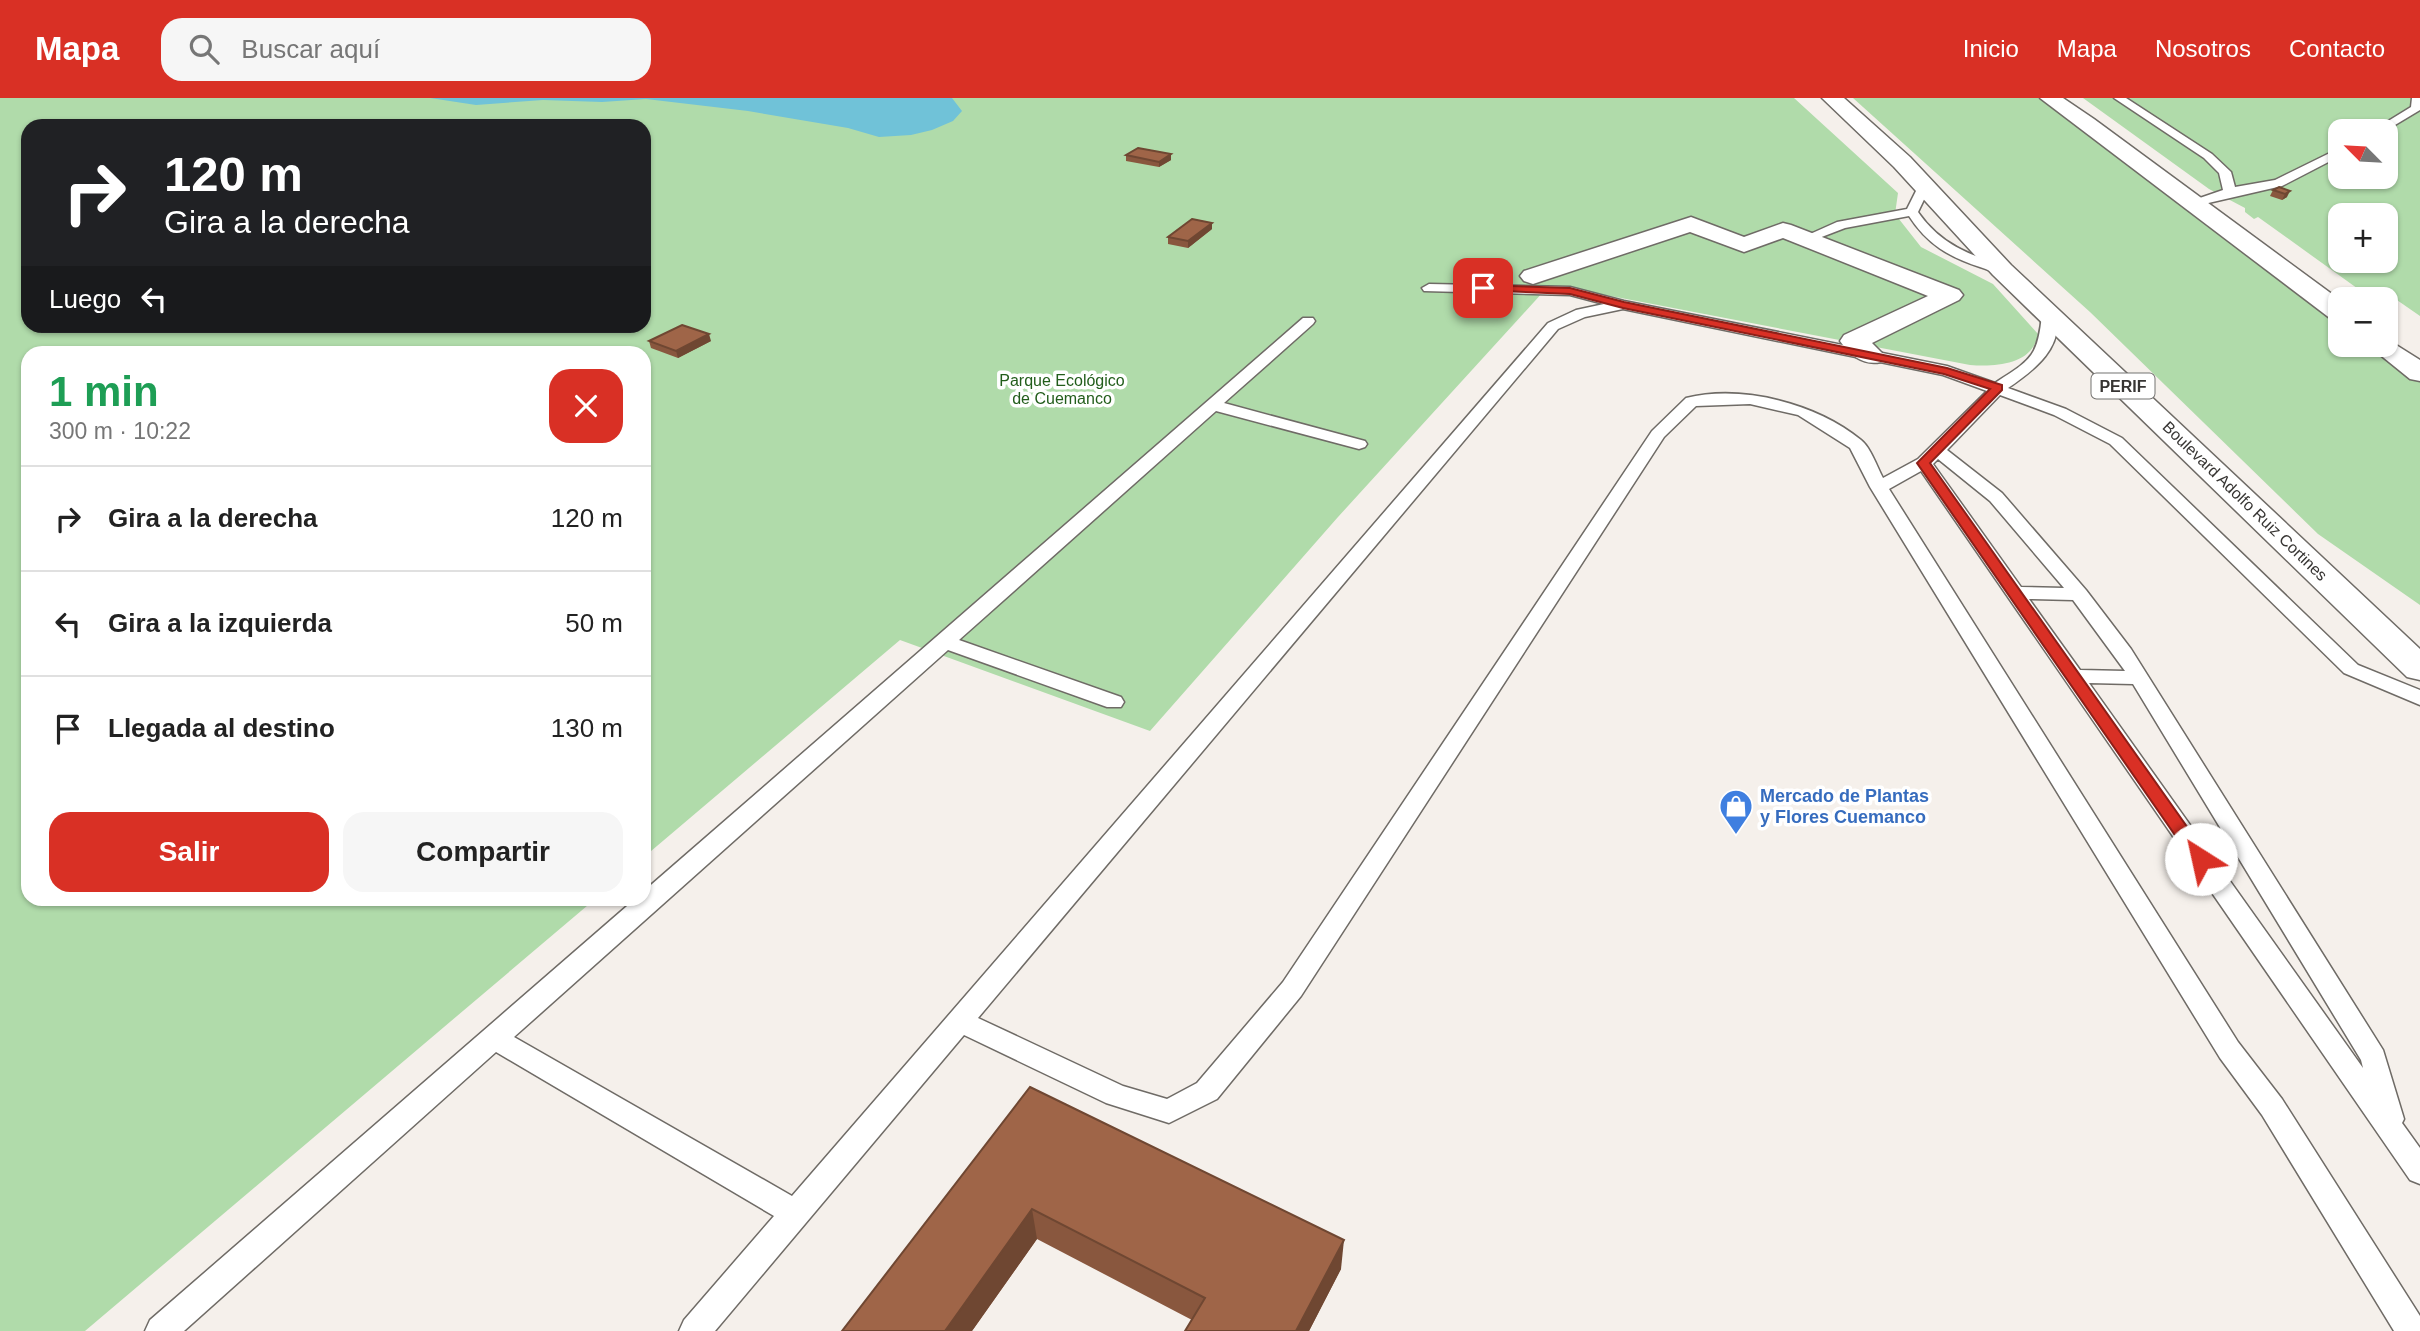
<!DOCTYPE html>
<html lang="es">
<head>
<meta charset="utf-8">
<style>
  body { margin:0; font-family:Helvetica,sans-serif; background:#f6f6f6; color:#222; height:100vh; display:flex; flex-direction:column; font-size:26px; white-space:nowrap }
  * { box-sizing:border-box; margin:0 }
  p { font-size:23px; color:#767676 }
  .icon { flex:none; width:38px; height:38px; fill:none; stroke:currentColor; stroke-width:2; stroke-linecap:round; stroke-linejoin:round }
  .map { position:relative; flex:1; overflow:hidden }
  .sheet { position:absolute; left:21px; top:248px; width:630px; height:560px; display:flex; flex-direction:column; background:#fff; border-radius:21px; box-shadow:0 2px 5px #0004 }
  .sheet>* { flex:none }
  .top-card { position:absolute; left:21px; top:21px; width:630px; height:214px; border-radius:21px; box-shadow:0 2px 5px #0004; background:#202124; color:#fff; overflow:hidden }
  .needle { width:46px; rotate:294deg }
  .tools { position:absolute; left:2328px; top:21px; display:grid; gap:14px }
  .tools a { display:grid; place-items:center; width:70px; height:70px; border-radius:14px; background:#fff; box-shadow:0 2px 5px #0004; font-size:35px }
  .pin { position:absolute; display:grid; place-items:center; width:60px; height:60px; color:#fff; margin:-30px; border-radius:14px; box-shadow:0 4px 10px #0006 }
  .me { position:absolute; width:77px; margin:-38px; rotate:325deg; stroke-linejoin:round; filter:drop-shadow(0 0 5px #0008) }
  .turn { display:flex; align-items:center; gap:24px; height:147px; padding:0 28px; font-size:32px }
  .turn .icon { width:91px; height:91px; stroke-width:2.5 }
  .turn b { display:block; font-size:49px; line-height:60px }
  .then { display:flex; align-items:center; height:66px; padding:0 28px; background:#0003; gap:14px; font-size:26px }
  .round { display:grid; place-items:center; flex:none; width:74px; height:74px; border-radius:21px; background:#f6f6f6 }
  .head { display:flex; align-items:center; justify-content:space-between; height:119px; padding:0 28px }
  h1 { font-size:42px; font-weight:800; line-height:52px; color:#1e9e55 }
  .primary-button { display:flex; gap:14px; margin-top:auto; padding:14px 28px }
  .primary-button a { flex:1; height:80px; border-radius:21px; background:#d93025; color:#fff; font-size:28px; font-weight:800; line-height:80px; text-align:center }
  .primary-button a+a { background:#f6f6f6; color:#222 }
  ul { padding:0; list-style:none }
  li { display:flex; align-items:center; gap:21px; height:105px; padding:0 28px; border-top:2px solid #e0e0e0 }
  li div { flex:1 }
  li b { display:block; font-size:26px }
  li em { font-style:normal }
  header { display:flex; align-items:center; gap:42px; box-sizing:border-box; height:98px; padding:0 35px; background:#d93025; color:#fff }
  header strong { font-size:33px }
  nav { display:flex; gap:38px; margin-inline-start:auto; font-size:24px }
  .search { width:490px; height:63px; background:#f6f6f6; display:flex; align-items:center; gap:18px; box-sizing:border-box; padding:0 24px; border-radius:21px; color:#767676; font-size:26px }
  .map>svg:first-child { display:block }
  .green { fill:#b0dbaa; fill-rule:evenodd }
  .water { fill:#70c2d8 }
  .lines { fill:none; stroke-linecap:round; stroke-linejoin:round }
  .lane-casing { stroke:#6f6b66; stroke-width:3 }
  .street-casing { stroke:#6f6b66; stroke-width:3 }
  .highway-casing { stroke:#6f6b66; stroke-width:3 }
  .lane { fill:#fff; fill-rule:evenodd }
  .street { fill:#fff; fill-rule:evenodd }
  .highway { fill:#fff; fill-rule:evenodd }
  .wall { fill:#89573e }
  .shaded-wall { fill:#6f4732 }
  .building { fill:#9f6548; stroke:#6f4732; stroke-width:2 }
  .route { fill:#d93025; stroke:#8d1f18; stroke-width:2 }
  .labels { text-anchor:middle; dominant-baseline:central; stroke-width:7; stroke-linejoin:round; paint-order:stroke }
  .far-park-label { font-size:16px; fill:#225d1b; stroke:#fff }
  .shield { fill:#fff; stroke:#737270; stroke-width:2 }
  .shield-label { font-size:16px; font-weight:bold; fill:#373533 }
  .far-street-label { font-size:16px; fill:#373533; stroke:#fff }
  .shop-label { font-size:18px; font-weight:bold; fill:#366cbe; stroke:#fff; text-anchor:start }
</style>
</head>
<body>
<header>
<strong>Mapa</strong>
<div class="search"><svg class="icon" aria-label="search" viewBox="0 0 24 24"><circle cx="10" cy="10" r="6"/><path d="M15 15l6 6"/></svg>Buscar aquí</div>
<nav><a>Inicio</a><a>Mapa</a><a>Nosotros</a><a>Contacto</a></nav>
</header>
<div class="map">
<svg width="2420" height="1233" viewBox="0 0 2420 1233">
  <rect width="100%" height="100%" fill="#f5f0eb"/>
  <g class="green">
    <path d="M 0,0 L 1794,0 L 1898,95 L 1895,116 L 1921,149 L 1993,186 L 2038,236 C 2033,267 1996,269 1970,267 L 1569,190 L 1544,193 L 1338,419 L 1150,633 L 900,542 L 644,759 L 644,256 L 28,256 L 28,802 L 594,802 L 85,1233 L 0,1233 ZM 28,28 L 644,28 L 644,228 L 28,228 Z"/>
    <polygon points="1853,0 2038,0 2080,28 2340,223 2340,247 2371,247 2420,284 2420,507 2318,436 2090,214"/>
    <path d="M 2083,0 L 2420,0 L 2420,218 L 2394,200 L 2361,193 L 2258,119 L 2254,121 L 2245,114 L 2245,110 L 2209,91 ZM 2340,33 L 2385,33 L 2385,79 L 2340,79 ZM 2340,117 L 2385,117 L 2385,163 L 2340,163 Z"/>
  </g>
  <polygon class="water" points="430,0 952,0 962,13 953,23 932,32 911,37 879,39 848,30 748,13 646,1 602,4 543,2 476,7"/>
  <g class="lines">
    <defs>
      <g id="lane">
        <polygon points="2114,0 2126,0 2212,56 2231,74 2235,89 2275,82 2340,50 2340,58 2282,88 2191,109 2191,103 2223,92 2219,75 2204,60"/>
        <polygon points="2412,0 2420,0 2420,12 2385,33 2372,33 2411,9"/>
        <path d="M 1924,85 L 1930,89 L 1918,114 C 1941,147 1970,157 2007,169 L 2007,175 C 1998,177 1989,172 1980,169 C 1949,159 1927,146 1909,118 L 1845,130 L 1806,145 L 1799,141 L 1837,124 L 1907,111 L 1918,89 Z"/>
        <path d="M 1429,186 L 1570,189 L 1624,203 L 1947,268 L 1995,285 C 2030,262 2038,260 2042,216 L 2044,213 L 2054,213 C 2067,248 2033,273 2008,290 L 2066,311 L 2122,340 L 2358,567 L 2420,592 L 2420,607 L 2344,575 L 2110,346 L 2054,317 L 2000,297 L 1947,352 L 2002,395 L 2086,492 L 2131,551 L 2383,952 L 2404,1021 L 2402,1025 L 2420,1050 L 2420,1086 L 2410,1082 L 1921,373 L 1889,391 L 2238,944 L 2282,1001 L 2420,1218 L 2420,1233 L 2394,1233 L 2262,1017 L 2220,960 L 1870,389 L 1850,350 L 1798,317 L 1750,306 L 1696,308 L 1664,339 L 1301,898 L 1217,1001 L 1169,1025 L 1106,1005 L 964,937 L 715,1233 L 679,1233 L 684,1222 L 774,1118 L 496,954 L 184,1233 L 145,1233 L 150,1222 L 634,802 L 644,802 L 644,793 L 1303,220 L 1313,220 L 1315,223 L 1313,226 L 1224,305 L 1365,343 L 1367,346 L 1365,349 L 1359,351 L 1216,313 L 959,542 L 1121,599 L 1124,604 L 1121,609 L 1107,609 L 948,552 L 514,939 L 792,1098 L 1548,225 L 1576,212 L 1604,206 L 1570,197 L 1424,193 L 1422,190 ZM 1623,211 L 1943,277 L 1987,293 L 1918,361 L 1883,380 C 1877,369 1871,350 1861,342 C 1817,306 1743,286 1686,300 L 1652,333 L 1283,884 L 1197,985 L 1167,1001 L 1123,988 L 978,920 L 1558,231 L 1585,219 ZM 1938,361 L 1990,403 L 2064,490 L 2021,489 L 1933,366 ZM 2029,501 L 2073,502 L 2125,573 L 2080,572 ZM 2089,585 L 2133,586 L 2361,962 L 2363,970 Z"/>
      </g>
      <path id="street" d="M 1691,119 L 1744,139 L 1783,125 L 1791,127 L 1959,192 L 1963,197 L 1959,202 L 1872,245 L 1885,258 L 1881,264 C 1863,268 1850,257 1840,243 L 1844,237 L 1928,198 L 1783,140 L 1744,154 L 1690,134 L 1542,183 L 1533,186 L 1524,183 L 1520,178 L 1524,173 Z"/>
      <g id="highway">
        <polygon points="1822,0 1844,0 1910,59 2011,167 2420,551 2420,582 2407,579 1993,177 1894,69"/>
        <polygon points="2040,0 2063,0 2094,21 2340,202 2340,223 2331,221"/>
        <polygon points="2385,240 2420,262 2420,283 2410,281 2368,247 2385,247"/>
      </g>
    </defs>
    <use href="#lane" class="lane-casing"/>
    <use href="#street" class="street-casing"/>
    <use href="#highway" class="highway-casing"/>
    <use href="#lane" class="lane"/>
    <use href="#street" class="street"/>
    <use href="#highway" class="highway"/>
  </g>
  <g class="wall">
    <polygon points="1126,57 1171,62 1159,69 1126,63"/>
    <polygon points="2279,89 2287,99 2282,102 2270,98 2273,92"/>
    <polygon points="1212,131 1188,150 1168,146 1168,139"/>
    <polygon points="649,243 711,243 678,260 651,250"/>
    <polygon points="1030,989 1341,1171 1309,1233 1185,1233 1192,1222 1037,1141 972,1233"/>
  </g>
  <g class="shaded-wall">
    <polygon points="1171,56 1171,62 1159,69 1159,64"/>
    <polygon points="2290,93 2287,99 2282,102 2285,96"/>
    <polygon points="1212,125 1212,131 1188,150 1188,143"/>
    <polygon points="709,236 711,243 678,260 676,253"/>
    <polygon points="1032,1111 1037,1141 972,1233 945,1233"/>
    <polygon points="1344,1142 1341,1171 1309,1233 1296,1233"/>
  </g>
  <g class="building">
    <polygon points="1138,50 1171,56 1159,64 1126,57"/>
    <polygon points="2279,89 2290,93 2285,96 2273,92"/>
    <polygon points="1192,121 1212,125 1188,143 1168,139"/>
    <polygon points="682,227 709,236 676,253 649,243"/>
    <polygon points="1030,989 1344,1142 1296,1233 1185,1233 1205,1200 1032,1111 945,1233 842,1233"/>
  </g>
  <polygon class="route" points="1483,187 1570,190 1624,204 1947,270 2002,287 2002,292 1930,365 2207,757 2210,761 2207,766 2195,766 1917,365 1990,291 1944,276 1623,210 1570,196 1479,192 1479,188"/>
  <defs>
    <symbol id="shop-pin" viewBox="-11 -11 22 30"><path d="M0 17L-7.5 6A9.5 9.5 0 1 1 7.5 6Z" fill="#3f7fe0" stroke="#fff"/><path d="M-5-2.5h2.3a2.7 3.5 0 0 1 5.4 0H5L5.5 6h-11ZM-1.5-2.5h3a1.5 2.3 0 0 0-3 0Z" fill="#fff"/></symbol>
  </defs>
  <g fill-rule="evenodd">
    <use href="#shop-pin" x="1717" y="689" width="38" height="52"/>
  </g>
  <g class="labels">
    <g class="far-park-label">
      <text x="1062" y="282">Parque Ecológico<tspan x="1062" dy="18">de Cuemanco</tspan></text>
    </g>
    <rect class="shield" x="2091.5" y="275.5" width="63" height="25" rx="5"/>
    <g class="shield-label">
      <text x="2123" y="288">PERIF</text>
    </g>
    <g class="far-street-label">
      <text transform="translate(2245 403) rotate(44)">Boulevard Adolfo Ruiz Cortines</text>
    </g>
    <g class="shop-label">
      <text x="1760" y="698">Mercado de Plantas<tspan x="1760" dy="21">y Flores Cuemanco</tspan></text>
    </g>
  </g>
</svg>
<div class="tools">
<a><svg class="needle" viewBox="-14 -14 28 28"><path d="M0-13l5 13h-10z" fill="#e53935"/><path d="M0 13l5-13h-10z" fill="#767676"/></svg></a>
<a>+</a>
<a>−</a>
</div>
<div class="pin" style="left:1483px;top:190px;background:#d93025"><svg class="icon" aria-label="arrive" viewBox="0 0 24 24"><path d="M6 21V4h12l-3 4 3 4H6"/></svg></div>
<svg class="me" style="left:2201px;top:761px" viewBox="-20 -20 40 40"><circle r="19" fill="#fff"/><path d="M0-13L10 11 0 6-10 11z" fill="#d93025"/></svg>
<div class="top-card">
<div class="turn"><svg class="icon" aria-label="right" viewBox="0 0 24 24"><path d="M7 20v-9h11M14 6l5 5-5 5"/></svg><div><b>120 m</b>Gira a la derecha</div></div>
<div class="then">Luego<svg class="icon" aria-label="left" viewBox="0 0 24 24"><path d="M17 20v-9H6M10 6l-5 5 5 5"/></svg></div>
</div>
<section class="sheet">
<div class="head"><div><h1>1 min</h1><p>300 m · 10:22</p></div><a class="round" style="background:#d93025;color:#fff"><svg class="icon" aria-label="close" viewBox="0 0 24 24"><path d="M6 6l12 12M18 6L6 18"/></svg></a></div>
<ul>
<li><svg class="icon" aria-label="right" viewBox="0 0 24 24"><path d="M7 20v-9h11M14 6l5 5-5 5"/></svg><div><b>Gira a la derecha</b></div><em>120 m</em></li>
<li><svg class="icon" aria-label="left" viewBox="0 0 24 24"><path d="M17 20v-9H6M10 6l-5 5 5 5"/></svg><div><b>Gira a la izquierda</b></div><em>50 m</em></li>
<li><svg class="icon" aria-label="arrive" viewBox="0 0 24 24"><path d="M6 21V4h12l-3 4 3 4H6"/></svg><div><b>Llegada al destino</b></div><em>130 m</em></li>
</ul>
<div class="primary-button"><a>Salir</a><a>Compartir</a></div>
</section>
</div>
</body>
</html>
